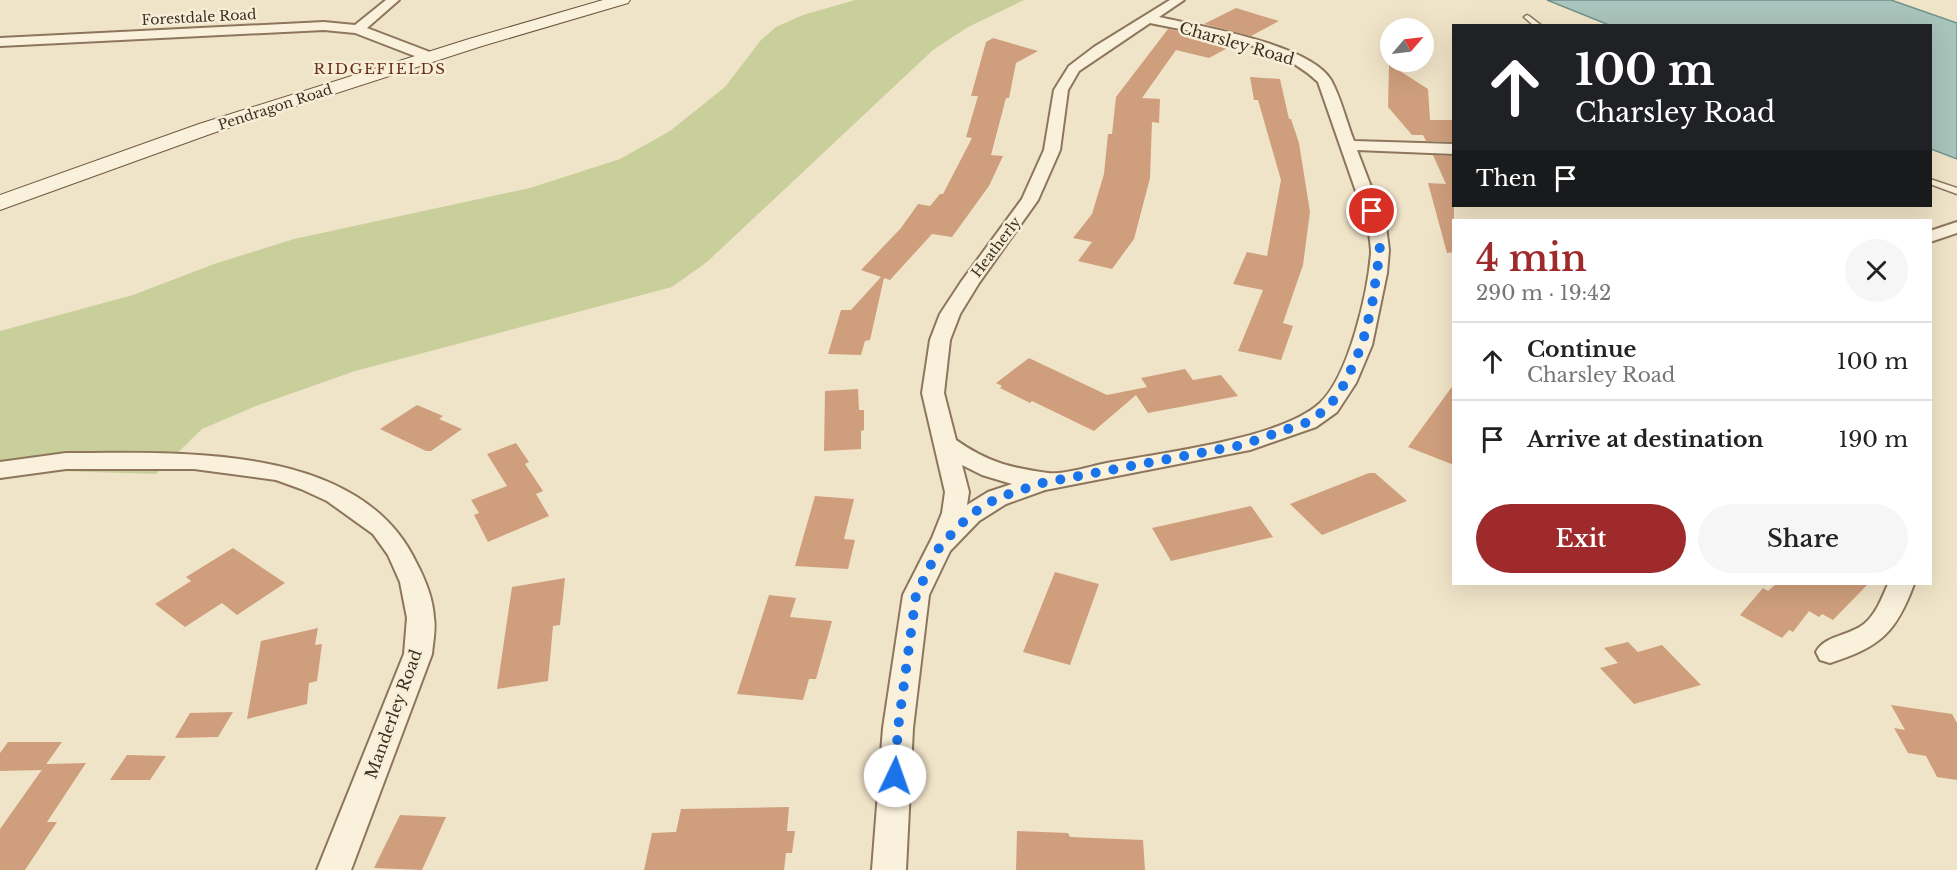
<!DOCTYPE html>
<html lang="en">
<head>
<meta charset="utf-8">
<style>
  body { margin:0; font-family:"Libre Baskerville",serif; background:#f6f6f6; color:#222; height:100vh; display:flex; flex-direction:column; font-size:22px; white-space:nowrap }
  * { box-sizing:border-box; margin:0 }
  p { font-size:20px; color:#767676 }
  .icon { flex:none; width:33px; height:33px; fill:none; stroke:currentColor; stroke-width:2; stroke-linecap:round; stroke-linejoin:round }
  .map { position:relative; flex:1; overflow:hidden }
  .sheet { position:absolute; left:1452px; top:219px; width:480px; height:366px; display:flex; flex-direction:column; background:#fff; border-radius:0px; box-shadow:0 6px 24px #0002 }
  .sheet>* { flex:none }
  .hud { position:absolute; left:1452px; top:24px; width:480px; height:183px; border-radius:0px; box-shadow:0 6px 24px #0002; background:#202124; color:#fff; overflow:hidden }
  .needle { width:39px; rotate:62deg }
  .fabs { position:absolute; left:1380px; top:18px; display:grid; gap:12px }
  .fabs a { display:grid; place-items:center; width:54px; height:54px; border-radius:50%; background:#fff; box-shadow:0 6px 24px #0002; font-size:30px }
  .pin { position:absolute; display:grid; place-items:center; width:51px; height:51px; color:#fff; margin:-26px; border:3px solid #fff; border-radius:50%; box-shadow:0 2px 6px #0007 }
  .me { position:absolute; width:66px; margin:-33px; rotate:3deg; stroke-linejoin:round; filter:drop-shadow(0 0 4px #0008) }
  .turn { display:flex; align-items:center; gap:21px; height:126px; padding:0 24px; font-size:27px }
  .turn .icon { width:78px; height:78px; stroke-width:2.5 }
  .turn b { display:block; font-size:42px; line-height:51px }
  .then { display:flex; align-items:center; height:57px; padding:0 24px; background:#0003; gap:12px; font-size:22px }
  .round { display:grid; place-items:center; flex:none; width:63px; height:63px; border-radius:32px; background:#f6f6f6 }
  .overview { display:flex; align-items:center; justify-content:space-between; height:102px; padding:0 24px }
  h1 { font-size:36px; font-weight:600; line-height:45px; color:#9e2a2b }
  .cta { display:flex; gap:12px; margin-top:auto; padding:12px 24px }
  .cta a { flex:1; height:69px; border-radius:36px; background:#9e2a2b; color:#fff; font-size:24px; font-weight:600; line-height:69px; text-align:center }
  .cta a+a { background:#f6f6f6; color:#222 }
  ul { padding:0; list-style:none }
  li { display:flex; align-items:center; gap:18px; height:78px; padding:0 24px; border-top:2px solid #e0e0e0 }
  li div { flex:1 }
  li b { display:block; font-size:22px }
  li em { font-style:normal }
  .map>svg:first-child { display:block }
  .green { fill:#c9cf9b }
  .water { fill:#a9c4bc; stroke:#6f938a; stroke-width:1.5 }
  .building { fill:#cf9f7d }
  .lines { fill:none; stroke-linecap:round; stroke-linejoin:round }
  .lane-casing { stroke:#8d765c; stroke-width:3 }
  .street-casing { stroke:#8d765c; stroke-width:4 }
  .secondary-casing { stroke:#6f573f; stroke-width:2 }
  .lane { fill:#faf1dc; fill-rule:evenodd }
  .street { fill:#faf1dc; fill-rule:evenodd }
  .secondary { fill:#faf1dc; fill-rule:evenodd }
  .route { stroke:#1a73e8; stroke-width:10; stroke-dasharray:0 18 }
  .labels { text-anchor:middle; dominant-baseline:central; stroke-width:5; stroke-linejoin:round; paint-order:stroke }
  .far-street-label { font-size:14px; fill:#3d2e20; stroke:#f7eed8 }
  .far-neighbourhood-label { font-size:15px; letter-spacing:1.5px; fill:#6b2e1e; stroke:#f7eed8 }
  .street-label { font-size:16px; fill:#3d2e20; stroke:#f7eed8 }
</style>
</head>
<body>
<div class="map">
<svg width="1957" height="870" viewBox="0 0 1957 870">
  <rect width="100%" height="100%" fill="#f0e4c8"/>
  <polygon class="green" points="855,0 1024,0 968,27 933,50 707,262 672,287 355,371 256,406 202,429 156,474 58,471 0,480 0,331 133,295 214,264 294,239 530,188 620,159 670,131 725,87 761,40 776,27 803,15"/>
  <polygon class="water" points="1547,0 1891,0 1957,23 1957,159 1931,149 1930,26 1609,25"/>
  <g class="building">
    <polygon points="1236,8 1279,21 1251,36 1204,24"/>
    <polygon points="1168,29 1237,43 1209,58 1176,50 1142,98 1160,99 1159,123 1152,122 1150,178 1134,239 1112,269 1078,261 1092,242 1073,238 1092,214 1104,174 1108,134 1112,134 1116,97"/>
    <polygon points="993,38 1038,51 1016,63 1009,98 1006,98 991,155 1003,156 989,186 952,237 932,234 890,280 884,278 870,340 865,341 861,355 828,354 841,310 851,310 881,277 861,270 901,228 918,204 930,206 940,194 943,194 972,138 966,137 978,96 971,96 986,42"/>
    <polygon points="1389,64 1428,89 1430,120 1454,120 1454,142 1426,141 1423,135 1412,135 1388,107"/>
    <polygon points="1250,77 1280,79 1289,119 1291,119 1299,143 1310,212 1303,265 1283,323 1293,326 1281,360 1238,351 1263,290 1233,284 1247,252 1267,256 1281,180 1258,100 1254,100"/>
    <polygon points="1433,155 1454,156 1454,252 1447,253 1428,183 1446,184"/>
    <polygon points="1029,358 1107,395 1147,387 1141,378 1185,369 1193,380 1221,375 1238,396 1148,413 1136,395 1094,431 1032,401 1030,403 1000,388 1002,386 996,383"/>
    <polygon points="1454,384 1454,465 1408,447"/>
    <polygon points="858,389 859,410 864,410 864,430 861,431 861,449 824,451 825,391"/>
    <polygon points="417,405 443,416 439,419 462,429 431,451 426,451 380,429"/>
    <polygon points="516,443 529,462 525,464 543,491 536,494 549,516 488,542 474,515 479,513 471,500 507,486 487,454"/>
    <polygon points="1369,473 1375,473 1407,501 1322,535 1290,504"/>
    <polygon points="815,496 854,499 844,539 855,540 848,569 795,566"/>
    <polygon points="1251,506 1273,537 1171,561 1152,528"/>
    <polygon points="233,548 285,583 237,615 222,603 185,627 155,604 191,581 186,577"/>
    <polygon points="1055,572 1099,584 1070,665 1023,652"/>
    <polygon points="565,578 560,625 553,626 548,681 497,689 512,587"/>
    <polygon points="1776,584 1868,584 1833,620 1822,614 1819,617 1809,611 1793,632 1789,630 1782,638 1740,615 1763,588 1768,591"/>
    <polygon points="769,595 796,598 790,617 832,621 816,679 809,679 803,700 737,694"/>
    <polygon points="318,628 315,645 322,644 317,681 309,683 307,704 247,719 261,641"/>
    <polygon points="1628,642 1638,652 1662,645 1701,685 1634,704 1600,668 1618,663 1604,648"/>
    <polygon points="1891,705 1952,714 1957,723 1957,780 1937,777 1926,756 1908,753 1894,728 1905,730"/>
    <polygon points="233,712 218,737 175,738 190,713"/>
    <polygon points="8,742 62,742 42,770 0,771 0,753"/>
    <polygon points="127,755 166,756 150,780 110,780"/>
    <polygon points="86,763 47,822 57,822 25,870 0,870 0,829 46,764"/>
    <polygon points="789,807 787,831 795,831 792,853 786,853 784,870 644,870 652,833 676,832 681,809"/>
    <polygon points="400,815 446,817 422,870 374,868"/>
    <polygon points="1017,831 1068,833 1070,837 1143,840 1145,870 1016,870"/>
  </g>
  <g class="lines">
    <defs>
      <g id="lane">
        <polygon points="1527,15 1529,16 1542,26 1534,26 1524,17"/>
        <polygon points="1930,179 1957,188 1957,194 1930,184"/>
      </g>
      <g id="street">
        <polygon points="386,0 399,0 367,28 435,54 437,57 435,60 425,60 355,33 324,30 0,46 0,38 324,22 355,25"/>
        <path d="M 1170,0 L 1184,0 L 1159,17 C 1199,26 1310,44 1331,80 C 1341,98 1346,121 1354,141 L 1454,144 L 1454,154 L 1357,150 L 1386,226 L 1389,250 L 1387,273 L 1372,345 L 1356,383 L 1337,412 L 1316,427 L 1250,450 L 1045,490 L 1006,504 L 979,521 L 950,551 L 929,595 L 913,728 L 906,870 L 872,870 L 883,728 L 903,595 L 932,538 L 942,513 L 945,492 L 922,393 L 930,340 L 940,314 L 961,282 L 1022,199 L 1044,150 L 1054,90 L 1069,66 L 1094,47 ZM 1150,23 C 1206,35 1275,41 1318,82 L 1368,226 C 1369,235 1371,244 1371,253 C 1368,292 1349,376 1320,403 C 1281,439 1161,453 1107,463 C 1091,466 1063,475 1048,473 C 1011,468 987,462 956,440 L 944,393 L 950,340 L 960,314 L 979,283 L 1038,200 L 1060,150 L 1068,90 L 1079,71 ZM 962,465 L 982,475 L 1012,484 L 988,492 L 967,505 L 969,492 Z"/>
        <polygon points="1957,222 1957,233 1930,242 1930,231"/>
        <path d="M 66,453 C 177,453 359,442 416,562 C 425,579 433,598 434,618 C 436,629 433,642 432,654 L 351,870 L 317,870 L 404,654 L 407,618 L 400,582 L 388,555 L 373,534 L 327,501 L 301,489 L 276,480 L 194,469 L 66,469 L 0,478 L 0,462 Z"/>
        <path d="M 1888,584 L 1914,584 C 1896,633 1880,647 1830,663 L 1820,660 L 1816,652 C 1825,635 1849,636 1864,624 C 1876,614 1882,598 1888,584 Z"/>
      </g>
      <polygon id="secondary" points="603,0 630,0 628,3 482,46 213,133 0,210 0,195 199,124 469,39"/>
    </defs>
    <use href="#lane" class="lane-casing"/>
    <use href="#street" class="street-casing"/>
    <use href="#secondary" class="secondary-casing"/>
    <use href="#lane" class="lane"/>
    <use href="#street" class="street"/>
    <use href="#secondary" class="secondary"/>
  </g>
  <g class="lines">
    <polyline class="route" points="895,776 898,728 916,595 940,546 970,515 997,498 1042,483 1242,445 1308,422 1329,407 1345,383 1362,345 1372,305 1380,250 1377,226 1372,211"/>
  </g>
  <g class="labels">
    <g class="far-street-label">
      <text transform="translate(199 17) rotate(-3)">Forestdale Road</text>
      <text transform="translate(275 107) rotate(-18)">Pendragon Road</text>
      <text transform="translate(996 247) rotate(-53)">Heatherly</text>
    </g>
    <g class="far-neighbourhood-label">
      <text x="380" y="68">RIDGEFIELDS</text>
    </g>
    <g class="street-label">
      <text transform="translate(1237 43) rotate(16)">Charsley Road</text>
      <text transform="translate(393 714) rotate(-70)">Manderley Road</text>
    </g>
  </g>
</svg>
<div class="fabs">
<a><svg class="needle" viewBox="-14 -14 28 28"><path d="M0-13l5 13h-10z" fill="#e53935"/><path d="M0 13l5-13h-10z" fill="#767676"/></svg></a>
</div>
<div class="pin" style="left:1372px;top:211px;background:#d93025"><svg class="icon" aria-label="arrive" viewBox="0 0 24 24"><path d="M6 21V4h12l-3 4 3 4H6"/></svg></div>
<svg class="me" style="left:895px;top:776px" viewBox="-20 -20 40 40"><circle r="19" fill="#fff"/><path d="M0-13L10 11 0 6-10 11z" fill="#1a73e8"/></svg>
<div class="hud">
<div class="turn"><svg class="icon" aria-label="ahead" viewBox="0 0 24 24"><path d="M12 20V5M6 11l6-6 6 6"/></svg><div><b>100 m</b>Charsley Road</div></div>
<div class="then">Then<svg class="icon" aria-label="arrive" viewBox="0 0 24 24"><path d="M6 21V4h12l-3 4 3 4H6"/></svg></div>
</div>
<section class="sheet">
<div class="overview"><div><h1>4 min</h1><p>290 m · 19:42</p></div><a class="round"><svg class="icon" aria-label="close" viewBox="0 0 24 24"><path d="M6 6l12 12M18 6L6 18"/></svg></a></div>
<ul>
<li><svg class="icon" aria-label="ahead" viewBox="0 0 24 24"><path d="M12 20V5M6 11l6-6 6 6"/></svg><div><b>Continue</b><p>Charsley Road</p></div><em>100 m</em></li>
<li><svg class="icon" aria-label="arrive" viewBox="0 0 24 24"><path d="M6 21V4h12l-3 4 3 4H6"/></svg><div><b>Arrive at destination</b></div><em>190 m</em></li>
</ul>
<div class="cta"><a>Exit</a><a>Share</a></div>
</section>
</div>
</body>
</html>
